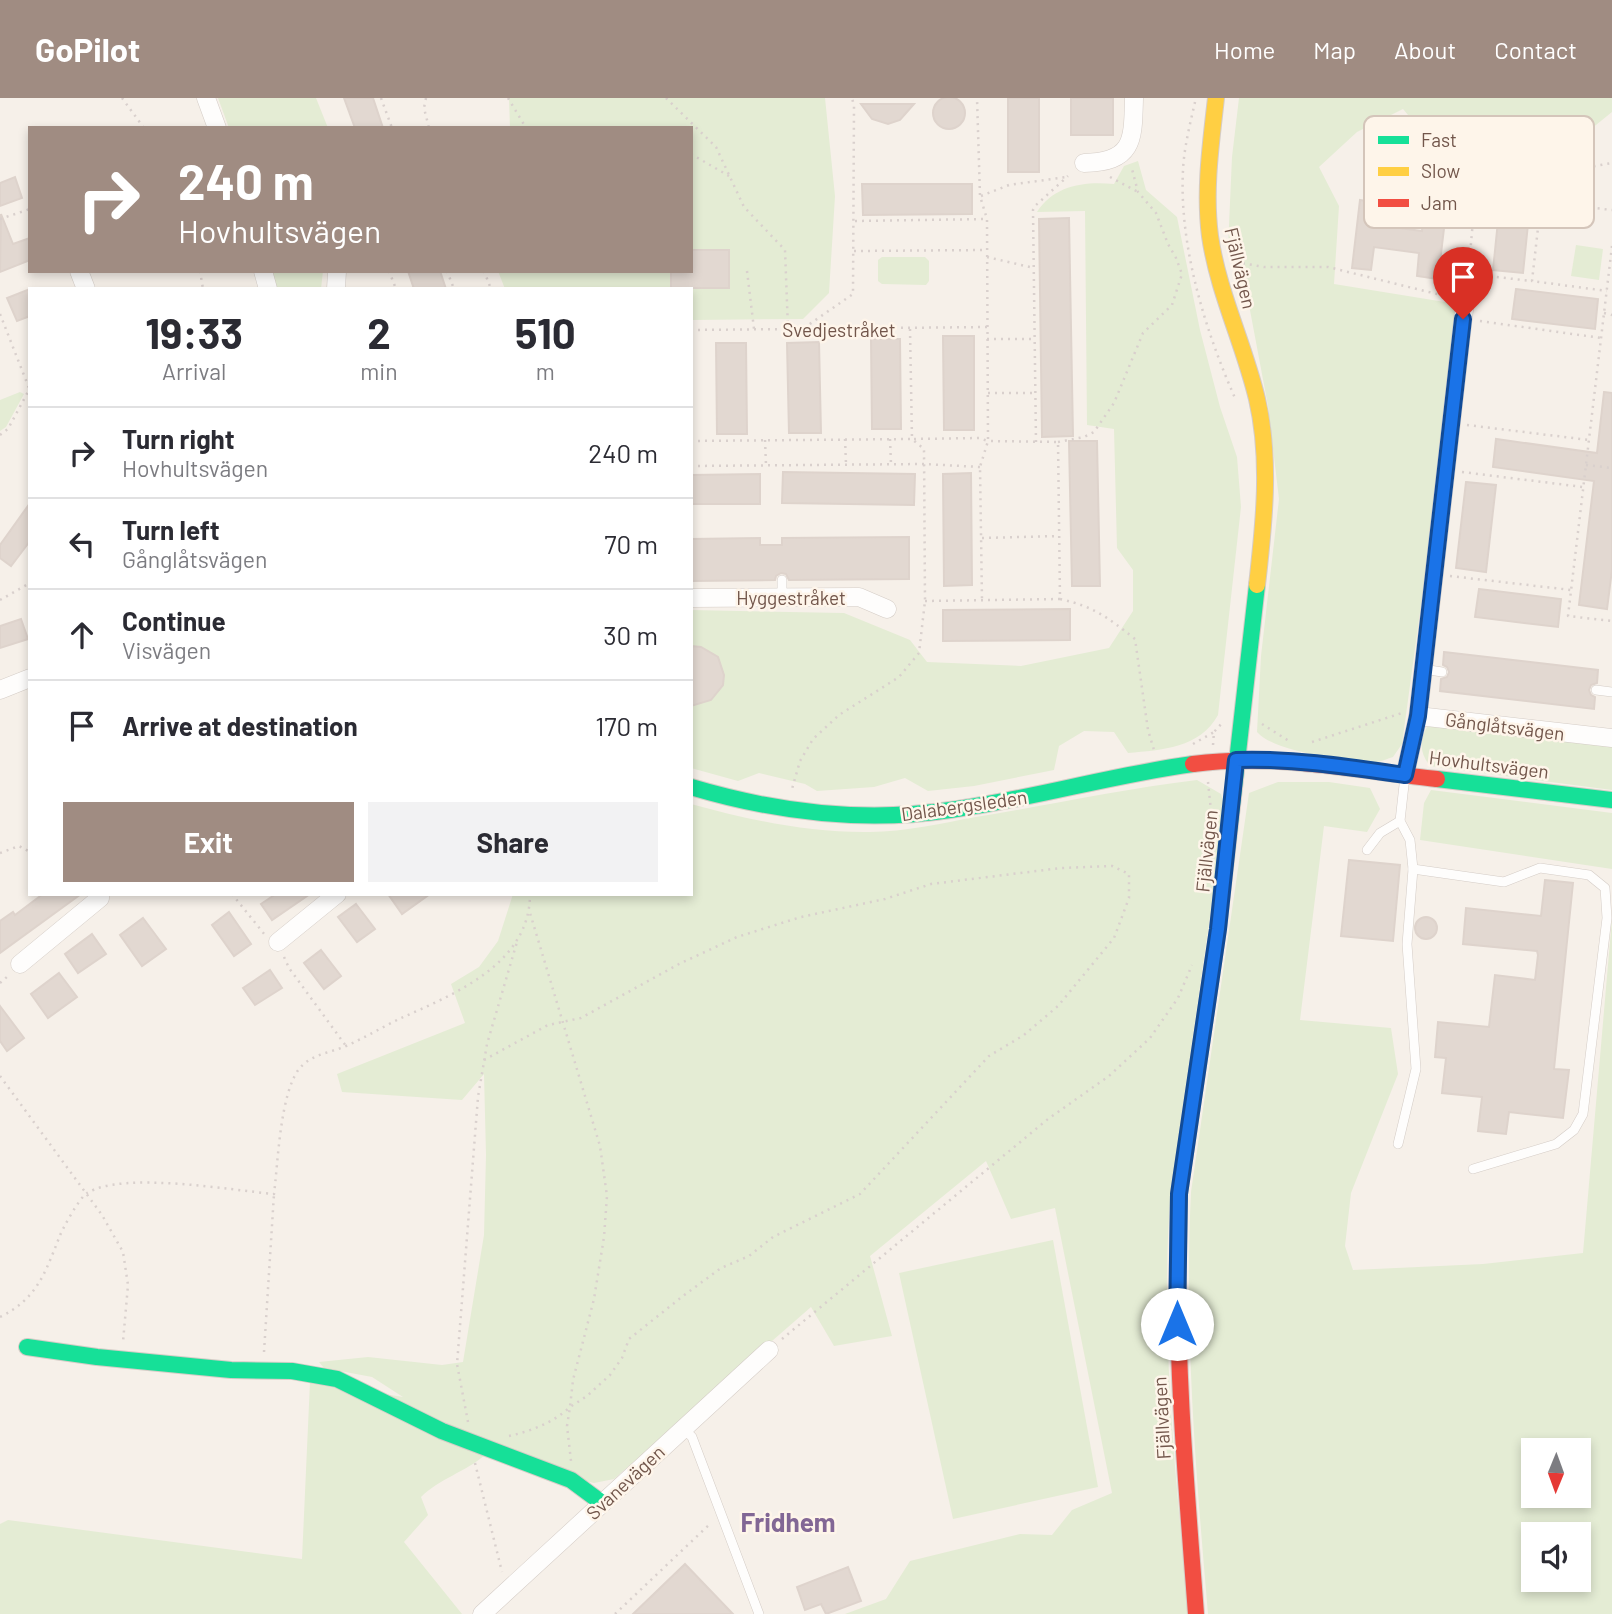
<!DOCTYPE html>
<html lang="en">
<head>
<meta charset="utf-8">
<style>
  body { margin:0; font-family:Barlow,sans-serif; background:#f2f2f3; color:#2b2b33; height:100vh; display:flex; flex-direction:column; font-size:26px; white-space:nowrap }
  * { box-sizing:border-box; margin:0 }
  p { font-size:23px; color:#7c7c81 }
  .icon { flex:none; width:38px; height:38px; fill:none; stroke:currentColor; stroke-width:2; stroke-linecap:round; stroke-linejoin:round }
  .map { position:relative; flex:1; overflow:hidden }
  .panel { position:absolute; left:28px; top:189px; width:665px; height:609px; display:flex; flex-direction:column; background:#fff; border-radius:0px; box-shadow:0 4px 10px #0003 }
  .panel>* { flex:none }
  .hud { position:absolute; left:28px; top:28px; width:665px; height:147px; border-radius:0px; box-shadow:0 4px 10px #0003; background:#a08c82; color:#fff; overflow:hidden }
  .needle { width:46px; rotate:181deg }
  .fabs { position:absolute; left:1521px; top:1340px; display:grid; gap:14px }
  .fabs a { display:grid; place-items:center; width:70px; height:70px; border-radius:0px; background:#fff; box-shadow:0 4px 10px #0003; font-size:35px }
  .pin { position:absolute; display:grid; place-items:center; width:60px; height:60px; color:#fff; margin:-72px -30px; border-radius:50% 50% 50% 0; rotate:-45deg; box-shadow:0 0 7px #0007 }
  .pin .icon { rotate:45deg }
  .me { position:absolute; width:77px; margin:-38px; rotate:0deg; stroke-linejoin:round; filter:drop-shadow(0 0 5px #0008) }
  .turn { display:flex; align-items:center; gap:24px; height:147px; padding:0 35px; font-size:32px }
  .turn .icon { width:91px; height:91px; stroke-width:2.5 }
  .turn b { display:block; font-size:49px; line-height:60px }
  .eta { display:flex; justify-content:space-evenly; align-items:center; height:119px; text-align:center }
  .eta b { font-size:42px; font-weight:700; line-height:49px }
  .button { display:flex; gap:14px; margin-top:auto; padding:14px 35px }
  .button a { flex:1; height:80px; border-radius:0px; background:#a08c82; color:#fff; font-size:28px; font-weight:700; line-height:80px; text-align:center }
  .button a+a { background:#f2f2f3; color:#2b2b33 }
  ul { padding:0; list-style:none }
  li { display:flex; align-items:center; gap:21px; height:91px; padding:0 35px; border-top:2px solid #e1e1e2 }
  li div { flex:1 }
  li b { display:block; font-size:26px }
  li em { font-style:normal }
  header { display:flex; align-items:center; gap:42px; box-sizing:border-box; height:98px; padding:0 35px; background:#a08c82; color:#fff }
  header strong { font-size:33px }
  nav { display:flex; gap:38px; margin-inline-start:auto; font-size:24px }
  .map>svg:first-child { display:block }
  .green { fill:#e4ecd4; fill-rule:evenodd }
  .building { fill:#e2d8d1; stroke:#ded3cc; stroke-width:2 }
  .lines { fill:none; stroke-linecap:round; stroke-linejoin:round }
  .lane-casing { stroke:#d4ccc6; stroke-width:10 }
  .street-casing { stroke:#d4ccc6; stroke-width:19 }
  .fast-casing { stroke:#d5ccc6; stroke-width:18 }
  .slow-casing { stroke:#d5ccc6; stroke-width:18 }
  .jam-casing { stroke:#d5ccc6; stroke-width:18 }
  .path { stroke:#d9d0cd; stroke-width:2.5; stroke-dasharray:2 5; stroke-linecap:butt }
  .lane { stroke:#fefdfc; stroke-width:9 }
  .street { stroke:#fefdfc; stroke-width:18 }
  .fast { stroke:#16e098; stroke-width:16 }
  .slow { stroke:#ffcf43; stroke-width:16 }
  .jam { stroke:#f24e42; stroke-width:16 }
  .route-casing { stroke:#114b97; stroke-width:18 }
  .route { stroke:#1a73e8; stroke-width:12 }
  .labels { text-anchor:middle; dominant-baseline:central; stroke-width:5; stroke-linejoin:round; paint-order:stroke }
  .street-label { font-size:19px; fill:#72564b; stroke:#fef5ea }
  .district-label { font-size:26px; font-weight:bold; fill:#826795; stroke:#fef5ea }
  .key { fill:#fef5ea; stroke:#d4c5ba; stroke-width:2 }
  .key-label { font-size:19px; fill:#72564b }
</style>
</head>
<body>
<header>
<strong>GoPilot</strong>
<nav><a>Home</a><a>Map</a><a>About</a><a>Contact</a></nav>
</header>
<div class="map">
<svg width="1612" height="1516" viewBox="0 0 1612 1516">
  <rect width="100%" height="100%" fill="#f6f0e9"/>
  <g class="green">
    <polygon points="218,0 316,0 328,30 229,30"/>
    <polygon points="509,0 825,0 835,98 829,195 803,221 691,222 691,191 505,191 498,173 691,173 691,30 510,30"/>
    <path d="M 1239,0 L 1612,0 L 1612,14 L 1591,31 L 1519,65 L 1434,48 L 1403,11 L 1357,34 L 1319,69 L 1339,108 L 1334,186 L 1451,205 L 1456,214 L 1423,492 L 1402,646 L 1393,659 C 1386,661 1379,665 1372,664 C 1345,663 1274,654 1257,634 L 1261,558 L 1279,401 L 1268,308 L 1246,191 L 1228,150 L 1232,59 Z"/>
    <path d="M 1138,63 L 1146,92 L 1177,119 L 1200,232 L 1220,309 L 1237,359 L 1241,409 L 1218,617 C 1200,650 1162,652 1128,655 L 1114,634 L 1084,633 L 1059,648 L 1054,672 L 974,688 L 928,693 L 905,680 L 874,689 L 817,693 L 805,686 L 759,675 L 738,683 L 691,670 L 691,512 L 844,515 L 910,542 L 927,564 L 1021,568 L 1109,550 L 1133,513 L 1133,472 L 1117,450 L 1114,331 L 1087,327 L 1085,113 L 1037,114 C 1054,87 1085,83 1114,86 L 1124,68 Z"/>
    <polygon points="1576,147 1603,151 1599,182 1571,178"/>
    <polygon points="882,159 925,159 929,163 929,183 926,187 882,186 878,183 878,162"/>
    <polygon points="272,173 323,173 321,191 276,191"/>
    <polygon points="20,294 24,296 6,329 0,333 0,302"/>
    <path d="M 1438,625 L 1612,647 L 1612,692 L 1430,668 C 1420,656 1419,643 1427,629 Z"/>
    <path d="M 1197,682 L 1221,696 L 1223,703 L 1220,749 L 1171,1091 C 1159,1232 1176,1375 1188,1516 L 845,1516 L 886,1501 L 910,1463 L 1020,1436 L 1052,1437 L 1072,1412 L 1112,1395 L 1055,1110 L 1011,1121 L 986,1063 L 870,1158 L 892,1238 L 834,1248 L 811,1209 L 614,1381 L 594,1385 L 485,1357 C 465,1374 439,1381 421,1399 L 428,1417 L 404,1444 L 462,1516 L 0,1516 L 0,1426 L 8,1422 L 302,1461 L 310,1284 L 403,1299 L 372,1279 L 324,1270 L 319,1264 L 368,1259 L 442,1267 L 463,1264 L 484,1137 L 486,1057 L 484,976 L 462,1002 L 342,994 L 337,976 L 465,925 L 451,886 L 479,869 L 498,843 L 513,796 L 691,796 L 691,706 C 749,722 810,735 870,734 C 905,734 942,725 976,719 C 1050,707 1122,691 1197,682 Z"/>
    <path d="M 1278,684 L 1329,684 L 1370,690 L 1380,711 L 1367,734 L 1324,728 L 1300,922 L 1391,930 L 1398,976 L 1351,1095 L 1345,1148 L 1353,1172 L 1483,1166 L 1583,1155 L 1612,821 L 1612,1516 L 1208,1516 C 1196,1376 1184,1235 1191,1094 L 1249,695 ZM 1533,1353 L 1578,1353 L 1578,1398 L 1533,1398 ZM 1533,1437 L 1578,1437 L 1578,1482 L 1533,1482 Z"/>
    <polygon points="1431,692 1612,715 1612,771 1420,742 1424,705"/>
    <polygon points="1053,1142 1098,1389 953,1421 899,1175"/>
  </g>
  <g class="building">
    <circle cx="949" cy="15" r="16"/>
    <polygon points="344,0 373,0 383,30 355,30"/>
    <rect x="1008" y="0" width="31" height="74"/>
    <rect x="1071" y="0" width="42" height="37"/>
    <polygon points="861,6 914,6 900,22 888,26 872,21"/>
    <polygon points="15,79 22,100 0,108 0,85"/>
    <polygon points="1502,84 1532,87 1523,175 1493,172"/>
    <polygon points="862,86 972,86 972,116 863,117"/>
    <polygon points="1360,102 1380,105 1377,127 1422,133 1425,103 1447,105 1438,181 1417,178 1419,155 1374,149 1371,172 1352,170"/>
    <polygon points="1,116 13,146 30,140 30,162 0,174"/>
    <polygon points="1069,120 1073,338 1042,339 1039,121"/>
    <polygon points="691,152 729,152 729,190 671,190 671,173 691,173"/>
    <polygon points="408,173 440,173 446,191 414,191"/>
    <polygon points="30,191 30,218 17,223 7,200"/>
    <polygon points="1516,191 1598,201 1595,231 1512,221"/>
    <polygon points="943,238 974,238 974,332 944,332"/>
    <polygon points="871,241 900,241 901,331 872,331"/>
    <polygon points="819,244 821,335 789,335 787,245"/>
    <polygon points="716,245 746,245 747,336 717,336"/>
    <polygon points="1604,294 1612,295 1612,472 1607,511 1579,507 1594,383 1493,369 1496,341 1597,355"/>
    <polygon points="1069,343 1097,343 1100,488 1072,488"/>
    <polygon points="783,374 915,376 914,407 782,405"/>
    <polygon points="971,375 972,487 944,488 943,376"/>
    <polygon points="760,376 760,406 691,406 691,377"/>
    <polygon points="1466,384 1496,387 1486,474 1456,470"/>
    <polygon points="30,405 30,443 11,468 0,460 0,447"/>
    <polygon points="909,439 909,481 789,482 786,476 781,475 776,478 775,482 691,483 691,441 760,440 760,447 782,447 782,440"/>
    <polygon points="1479,491 1561,501 1558,529 1475,519"/>
    <polygon points="1070,511 1070,542 943,543 943,512"/>
    <polygon points="21,521 28,541 0,550 0,528"/>
    <polygon points="691,548 701,549 718,559 724,577 723,587 711,602 691,608"/>
    <polygon points="1444,554 1598,572 1597,585 1591,587 1589,592 1591,597 1595,599 1594,611 1440,593 1441,581 1447,579 1449,574 1447,569 1443,567"/>
    <polygon points="1349,762 1400,767 1393,843 1341,838"/>
    <polygon points="1545,782 1573,785 1554,971 1569,972 1563,1020 1509,1014 1506,1036 1478,1033 1482,999 1442,995 1446,960 1435,959 1438,924 1489,929 1495,877 1535,882 1538,857 1537,853 1463,846 1466,810 1541,818"/>
    <polygon points="43,796 81,796 0,855 0,823 13,814 15,817"/>
    <polygon points="276,796 310,796 272,822 261,806"/>
    <polygon points="388,796 430,796 402,816"/>
    <polygon points="356,806 375,831 357,844 338,819"/>
    <polygon points="229,814 251,846 234,858 212,827"/>
    <circle cx="1426" cy="830" r="11"/>
    <polygon points="143,820 166,851 142,868 120,837"/>
    <polygon points="92,836 106,856 78,875 65,856"/>
    <polygon points="321,852 341,878 324,891 304,865"/>
    <polygon points="270,872 282,890 255,907 243,890"/>
    <polygon points="59,875 77,899 48,920 31,896"/>
    <polygon points="0,908 24,940 7,953 0,943"/>
    <polygon points="685,1466 733,1516 633,1516"/>
    <polygon points="848,1469 861,1503 826,1516 821,1506 805,1512 797,1489"/>
  </g>
  <g class="lines">
    <defs>
      <g id="lane">
        <polyline points="782,482 782,499"/>
        <polyline points="1423,571 1442,574"/>
        <polyline points="1596,592 1612,594"/>
        <polyline points="1405,678 1400,723 1410,742 1413,771 1504,784 1540,770 1589,777 1605,790 1607,820 1583,1016 1574,1032 1556,1046 1473,1071"/>
        <polyline points="1367,752 1380,735 1400,723"/>
        <polyline points="1398,1046 1416,971 1407,846 1413,771"/>
        <polyline points="683,1330 692,1339 759,1516"/>
      </g>
      <g id="street">
        <polyline points="206,0 217,30"/>
        <path d="M 1084,65 C 1134,64 1133,42 1134,0"/>
        <polyline points="79,173 86,191"/>
        <polyline points="263,173 268,191"/>
        <polyline points="336,191 337,173"/>
        <polyline points="691,500 859,499 887,511"/>
        <polyline points="0,592 30,580"/>
        <polyline points="1418,618 1465,203"/>
        <polyline points="1405,677 1418,618 1612,640"/>
        <polyline points="278,844 337,796"/>
        <polyline points="20,866 100,800 100,796"/>
        <polyline points="482,1516 769,1252"/>
      </g>
      <g id="fast">
        <polyline points="1437,681 1612,702"/>
        <path d="M 691,689 C 775,714 863,725 950,712 C 1032,701 1111,677 1193,666"/>
        <polyline points="1178,1154 1179,1096 1218,831 1257,487"/>
        <polyline points="27,1249 97,1259 231,1272 292,1273 337,1281 442,1333 571,1382 602,1405"/>
      </g>
      <path id="slow" d="M 1216,0 C 1211,45 1204,92 1210,138 C 1218,194 1244,246 1257,301 C 1271,361 1264,426 1257,487"/>
      <g id="jam">
        <path d="M 1193,666 C 1275,655 1355,672 1437,681"/>
        <path d="M 1178,1154 C 1176,1275 1187,1395 1196,1516"/>
      </g>
    </defs>
    <use href="#lane" class="lane-casing"/>
    <use href="#street" class="street-casing"/>
    <use href="#fast" class="fast-casing"/>
    <use href="#slow" class="slow-casing"/>
    <use href="#jam" class="jam-casing"/>
    <g class="path">
      <polyline points="122,0 144,30"/>
      <polyline points="381,0 392,30"/>
      <polyline points="426,0 424,10 429,30"/>
      <polyline points="508,0 526,30"/>
      <polyline points="666,0 716,49 744,109 785,152 788,231"/>
      <path d="M 1195,4 C 1190,26 1184,50 1183,72 C 1179,148 1205,232 1235,300"/>
      <polyline points="691,56 729,78"/>
      <polyline points="1544,77 1532,183 1607,193"/>
      <polyline points="1110,79 1138,94"/>
      <polyline points="981,98 1009,87 1066,79"/>
      <polyline points="1542,104 1612,112"/>
      <polyline points="0,121 30,111"/>
      <polyline points="855,123 987,121"/>
      <polyline points="1612,148 1568,518 1612,523"/>
      <polyline points="854,153 987,152"/>
      <polyline points="987,159 1034,170"/>
      <polyline points="1236,164 1264,169 1328,169 1449,199"/>
      <polyline points="200,173 203,191"/>
      <polyline points="389,173 396,191"/>
      <polyline points="447,173 454,191"/>
      <polyline points="484,173 491,191"/>
      <polyline points="747,173 754,231"/>
      <polyline points="1469,176 1532,183"/>
      <polyline points="1467,189 1476,90 1487,78 1501,73 1544,77 1612,65"/>
      <polyline points="1604,215 1612,217"/>
      <polyline points="0,216 29,290"/>
      <polyline points="1480,223 1601,240"/>
      <polyline points="804,230 853,196 854,8 852,0"/>
      <polyline points="910,231 912,341 979,340 988,343 980,369 982,502"/>
      <polyline points="691,232 987,229"/>
      <polyline points="987,241 1033,241"/>
      <polyline points="988,295 1035,295"/>
      <polyline points="1467,327 1589,342"/>
      <polyline points="0,337 8,331 30,290"/>
      <polyline points="845,341 846,366"/>
      <polyline points="890,341 891,366"/>
      <polyline points="765,342 766,367"/>
      <polyline points="691,343 912,341 924,351 925,503 919,555 899,579 839,617 813,641 800,663 792,691"/>
      <polyline points="1036,344 1033,112 1036,107 1068,78"/>
      <polyline points="1058,344 1084,339 1094,334 1114,305 1143,235 1172,207 1182,176 1176,160 1168,146 1156,115 1138,94 1132,71"/>
      <polyline points="1586,367 1612,370"/>
      <polyline points="691,368 924,366 980,369"/>
      <polyline points="1462,374 1583,389"/>
      <polyline points="982,440 1059,438"/>
      <polyline points="1450,478 1571,492"/>
      <path d="M 1060,501 C 1095,509 1107,519 1135,541 L 1148,632 L 1154,652"/>
      <polyline points="0,502 30,485"/>
      <polyline points="925,503 1060,501 1058,344 988,343 987,121 980,98 977,0"/>
      <polyline points="1262,626 1289,643"/>
      <polyline points="1312,644 1402,615"/>
      <polyline points="1193,646 1214,634"/>
      <polyline points="1213,647 1214,634 1222,625"/>
      <polyline points="1208,684 1211,713"/>
      <polyline points="0,755 19,748 30,754"/>
      <polyline points="232,796 265,837"/>
      <polyline points="284,859 289,870 346,948"/>
      <polyline points="0,885 8,878"/>
      <polyline points="484,962 548,927 581,920 679,866 737,839 801,819 885,801 931,786 1061,770 1112,768 1129,776 1129,800 1114,840 1058,908 1024,937 989,958 860,1096 773,1139 749,1158 721,1170 683,1198 629,1241 622,1260 610,1277 587,1298 570,1309 567,1328 571,1363"/>
      <polyline points="0,978 102,1117 123,1154 128,1187 123,1244"/>
      <path d="M 0,1219 C 37,1201 45,1175 59,1140 C 62,1131 80,1099 87,1095 C 123,1073 230,1092 274,1096 C 278,1065 280,996 299,971 C 311,956 330,955 346,948 C 364,940 381,930 399,921 C 452,897 530,867 530,796"/>
      <polyline points="782,1241 1048,1021 1109,978 1150,940 1178,900 1192,867"/>
      <polyline points="264,1254 274,1096"/>
      <polyline points="468,1324 457,1266 478,999 487,946 517,844"/>
      <path d="M 509,1338 C 531,1333 553,1325 570,1309 L 573,1282 L 594,1201 L 604,1139 L 607,1098 L 600,1048 L 530,815"/>
      <polyline points="475,1365 502,1474"/>
      <polyline points="615,1516 711,1425"/>
    </g>
    <use href="#lane" class="lane"/>
    <use href="#street" class="street"/>
    <use href="#fast" class="fast"/>
    <use href="#slow" class="slow"/>
    <use href="#jam" class="jam"/>
  </g>
  <g class="lines">
    <defs>
      <path id="route" d="M 1177,1226 L 1179,1096 L 1218,831 L 1236,662 C 1293,660 1350,669 1405,677 L 1418,618 L 1463,221"/>
    </defs>
    <use href="#route" class="route-casing"/>
    <use href="#route" class="route"/>
  </g>
  <g class="labels">
    <g class="street-label">
      <text transform="translate(1241 170) rotate(77)">Fjällvägen</text>
      <text x="839" y="231">Svedjestråket</text>
      <text x="791" y="499">Hyggestråket</text>
      <text transform="translate(1505 628) rotate(7)">Gånglåtsvägen</text>
      <text transform="translate(1489 666) rotate(7)">Hovhultsvägen</text>
      <text transform="translate(964 707) rotate(-8)">Dalabergsleden</text>
      <text transform="translate(1206 753) rotate(-84)">Fjällvägen</text>
      <text transform="translate(1161 1320) rotate(-93)">Fjällvägen</text>
      <text transform="translate(625 1384) rotate(-43)">Svanevägen</text>
    </g>
    <g class="district-label">
      <text x="788" y="1423">Fridhem</text>
    </g>
  </g>
  <rect x="1364" y="18" width="230" height="112" rx="10" class="key"/>
  <rect x="1378" y="38" width="31" height="8" fill="#16e098"/>
  <rect x="1378" y="69" width="31" height="9" fill="#ffcf43"/>
  <rect x="1378" y="101" width="31" height="8" fill="#f24e42"/>
  <g class="key-label">
    <text x="1421" y="49">Fast</text>
    <text x="1421" y="80">Slow</text>
    <text x="1421" y="112">Jam</text>
  </g>
</svg>
<div class="fabs">
<a><svg class="needle" viewBox="-14 -14 28 28"><path d="M0-13l5 13h-10z" fill="#e53935"/><path d="M0 13l5-13h-10z" fill="#7c7c81"/></svg></a>
<a><svg class="icon" aria-label="sound" viewBox="0 0 24 24"><path d="M4 9h4l5-4v14l-5-4H4zM17 9q2 3 0 6"/></svg></a>
</div>
<div class="pin" style="left:1463px;top:221px;background:#d93025"><svg class="icon" aria-label="arrive" viewBox="0 0 24 24"><path d="M6 21V4h12l-3 4 3 4H6"/></svg></div>
<svg class="me" style="left:1177px;top:1226px" viewBox="-20 -20 40 40"><circle r="19" fill="#fff"/><path d="M0-13L10 11 0 6-10 11z" fill="#1a73e8"/></svg>
<div class="hud">
<div class="turn"><svg class="icon" aria-label="right" viewBox="0 0 24 24"><path d="M7 20v-9h11M14 6l5 5-5 5"/></svg><div><b>240 m</b>Hovhultsvägen</div></div>
</div>
<section class="panel">
<div class="eta">
<div><b>19:33</b><p>Arrival</p></div>
<div><b>2</b><p>min</p></div>
<div><b>510</b><p>m</p></div>
</div>
<ul>
<li><svg class="icon" aria-label="right" viewBox="0 0 24 24"><path d="M7 20v-9h11M14 6l5 5-5 5"/></svg><div><b>Turn right</b><p>Hovhultsvägen</p></div><em>240 m</em></li>
<li><svg class="icon" aria-label="left" viewBox="0 0 24 24"><path d="M17 20v-9H6M10 6l-5 5 5 5"/></svg><div><b>Turn left</b><p>Gånglåtsvägen</p></div><em>70 m</em></li>
<li><svg class="icon" aria-label="ahead" viewBox="0 0 24 24"><path d="M12 20V5M6 11l6-6 6 6"/></svg><div><b>Continue</b><p>Visvägen</p></div><em>30 m</em></li>
<li><svg class="icon" aria-label="arrive" viewBox="0 0 24 24"><path d="M6 21V4h12l-3 4 3 4H6"/></svg><div><b>Arrive at destination</b></div><em>170 m</em></li>
</ul>
<div class="button"><a>Exit</a><a>Share</a></div>
</section>
</div>
</body>
</html>
